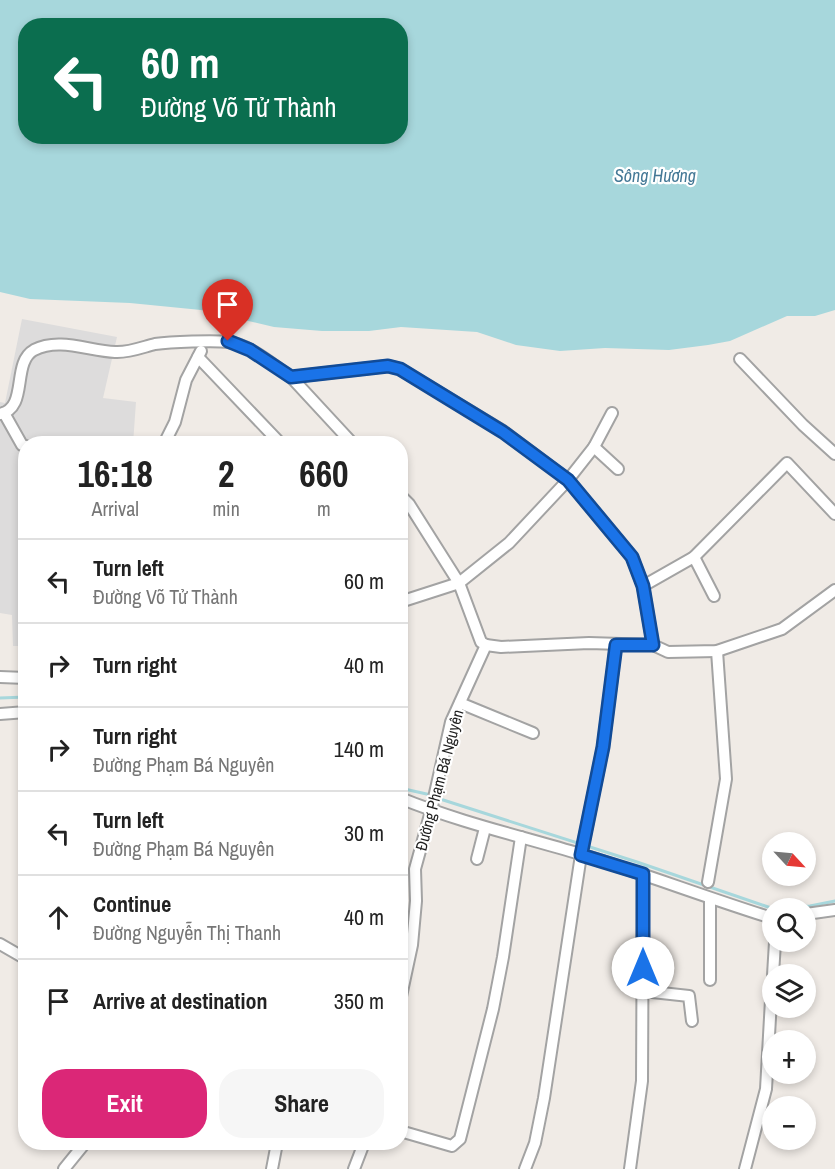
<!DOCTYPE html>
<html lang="en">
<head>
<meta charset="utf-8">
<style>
  body { margin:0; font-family:"Archivo Narrow",sans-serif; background:#f6f6f6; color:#222; height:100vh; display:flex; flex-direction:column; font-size:22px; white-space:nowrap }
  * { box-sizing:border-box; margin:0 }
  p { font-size:20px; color:#767676 }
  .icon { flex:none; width:33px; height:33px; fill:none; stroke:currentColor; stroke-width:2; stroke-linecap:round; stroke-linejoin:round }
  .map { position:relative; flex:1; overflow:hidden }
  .side { position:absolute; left:18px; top:436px; width:390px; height:714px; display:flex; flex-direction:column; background:#fff; border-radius:24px; box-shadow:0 3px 9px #0003 }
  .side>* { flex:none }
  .guide { position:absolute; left:18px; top:18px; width:390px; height:126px; border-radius:24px; box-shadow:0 3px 9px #0003; background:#0b6e4f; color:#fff; overflow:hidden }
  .needle { width:39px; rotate:116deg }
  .tools { position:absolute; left:762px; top:832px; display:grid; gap:12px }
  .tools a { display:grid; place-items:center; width:54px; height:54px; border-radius:50%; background:#fff; box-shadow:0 3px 9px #0003; font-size:30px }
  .pin { position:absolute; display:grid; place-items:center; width:51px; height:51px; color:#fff; margin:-62px -26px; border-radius:50% 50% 50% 0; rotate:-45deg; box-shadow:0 0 6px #0007 }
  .pin .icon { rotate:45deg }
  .me { position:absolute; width:66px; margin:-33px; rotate:0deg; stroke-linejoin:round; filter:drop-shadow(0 0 4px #0008) }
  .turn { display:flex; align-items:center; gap:21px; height:126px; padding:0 24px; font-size:27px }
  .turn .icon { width:78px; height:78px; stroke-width:2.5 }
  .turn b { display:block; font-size:42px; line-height:51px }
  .eta { display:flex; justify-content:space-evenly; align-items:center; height:102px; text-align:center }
  .eta b { font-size:36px; font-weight:700; line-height:42px }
  .primary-button { display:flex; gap:12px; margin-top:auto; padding:12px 24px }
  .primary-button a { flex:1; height:69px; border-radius:24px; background:#db2777; color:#fff; font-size:24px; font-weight:700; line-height:69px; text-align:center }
  .primary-button a+a { background:#f6f6f6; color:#222 }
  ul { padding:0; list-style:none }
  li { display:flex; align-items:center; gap:18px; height:84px; padding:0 24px; border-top:2px solid #e0e0e0 }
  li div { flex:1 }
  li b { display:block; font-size:22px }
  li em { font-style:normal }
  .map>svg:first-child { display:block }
  .residential { fill:#dddcdc }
  .water { fill:#a7d7dc; fill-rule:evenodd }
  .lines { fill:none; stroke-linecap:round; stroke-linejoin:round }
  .stream { stroke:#a7d7dc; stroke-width:3 }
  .minor-casing { stroke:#a3a3a3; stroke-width:14 }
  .minor { stroke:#fff; stroke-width:10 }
  .route-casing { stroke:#114b97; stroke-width:15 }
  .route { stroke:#1a73e8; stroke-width:10 }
  .labels { text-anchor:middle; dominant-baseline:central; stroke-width:4.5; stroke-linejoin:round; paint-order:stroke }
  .street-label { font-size:16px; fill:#1f1f1f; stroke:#fff }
  .water-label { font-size:18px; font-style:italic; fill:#447896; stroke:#fff }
</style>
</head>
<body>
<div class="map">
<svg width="835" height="1169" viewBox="0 0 835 1169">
  <rect width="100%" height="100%" fill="#f0ebe6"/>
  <polygon class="residential" points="22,319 117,337 103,398 136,402 133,444 26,444 25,646 13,646 12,615 0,613 0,402 5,403"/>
  <path class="water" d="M 0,0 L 835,0 L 835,310 L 815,316 L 787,316 L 730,341 L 708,345 L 669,350 L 605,348 L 560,351 L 516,345 L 477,332 L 401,327 L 369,331 L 322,331 L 274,327 L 201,310 L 130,303 L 30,299 L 0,292 ZM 26,26 L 400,26 L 400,136 L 26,136 Z"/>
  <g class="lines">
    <g class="stream">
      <polyline points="0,698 26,697"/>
      <polyline points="400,788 431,795"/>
      <polyline points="437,798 637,862 771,908 810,906 835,901"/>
    </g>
    <defs>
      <g id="minor">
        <polyline points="198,357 281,444"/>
        <polyline points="740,359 803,425 835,454"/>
        <polyline points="291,377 353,444"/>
        <polyline points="4,413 22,445 26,446"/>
        <path d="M 0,414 C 29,408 11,363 34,350 C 59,337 89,351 115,352 C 128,353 143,347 155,344 C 170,342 214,340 228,342 C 251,345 273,365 291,377 L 388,366 L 400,369 L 503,431 L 568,480 L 632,557 L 643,586 L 694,557 L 787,463 L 835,514"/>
        <polyline points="164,444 175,422 186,380 201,351"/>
        <polyline points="594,447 618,469"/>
        <polyline points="400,495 409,504 459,583 481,642 486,645"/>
        <polyline points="694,557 714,596"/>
        <polyline points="400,602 459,583 509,543 568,480 594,447 612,413"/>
        <polyline points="653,645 668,652 717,651 782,629 835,590"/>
        <polyline points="0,677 26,678"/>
        <polyline points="460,703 533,733"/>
        <polyline points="0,714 26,712"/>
        <path d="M 400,798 C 459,822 520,836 580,854 C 645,874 708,898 772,918"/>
        <polyline points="477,859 485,828"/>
        <polyline points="708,882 726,779 717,651"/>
        <polyline points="710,899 710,980"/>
        <polyline points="806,914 835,910"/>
        <polyline points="0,944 26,959"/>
        <polyline points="773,975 775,942"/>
        <polyline points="643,991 689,996 692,1021"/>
        <polyline points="400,1001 412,945 416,901 415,869 431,811 451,722 486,645 501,647 589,643 653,645 643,586"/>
        <polyline points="400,1131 452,1146 460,1139 493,1009 503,957 521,837"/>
        <polyline points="64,1169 85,1143"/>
        <polyline points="272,1169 277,1143"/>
        <polyline points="354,1169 364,1143"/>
        <polyline points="525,1169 535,1143 544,1098 581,855 603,747 616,645"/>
        <polyline points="630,1169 642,1081 643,875"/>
        <polyline points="745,1169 766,1089 772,982"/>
      </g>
    </defs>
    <use href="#minor" class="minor-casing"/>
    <use href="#minor" class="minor"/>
  </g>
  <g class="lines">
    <defs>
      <polyline id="route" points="228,341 250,350 291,377 388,366 400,369 503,432 568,480 632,557 643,586 653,645 616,645 603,747 581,855 643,874 643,968"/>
    </defs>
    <use href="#route" class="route-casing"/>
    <use href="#route" class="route"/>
  </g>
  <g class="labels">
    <g class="street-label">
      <text transform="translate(439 780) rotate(-75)">Đường Phạm Bá Nguyên</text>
    </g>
    <g class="water-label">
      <text x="655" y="175">Sông Hương</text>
    </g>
  </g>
</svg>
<div class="tools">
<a><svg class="needle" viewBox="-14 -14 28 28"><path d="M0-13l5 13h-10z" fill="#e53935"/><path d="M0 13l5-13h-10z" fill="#767676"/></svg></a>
<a><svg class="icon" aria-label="search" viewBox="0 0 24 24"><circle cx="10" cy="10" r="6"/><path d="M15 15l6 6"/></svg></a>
<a><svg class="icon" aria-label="layers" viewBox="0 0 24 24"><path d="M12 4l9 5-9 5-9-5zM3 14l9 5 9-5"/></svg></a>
<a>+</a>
<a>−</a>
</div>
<div class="pin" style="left:228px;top:341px;background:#d93025"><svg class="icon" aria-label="arrive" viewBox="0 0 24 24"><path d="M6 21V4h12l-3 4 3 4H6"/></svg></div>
<svg class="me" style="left:643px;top:968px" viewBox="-20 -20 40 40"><circle r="19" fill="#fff"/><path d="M0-13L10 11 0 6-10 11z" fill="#1a73e8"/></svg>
<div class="guide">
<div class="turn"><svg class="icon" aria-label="left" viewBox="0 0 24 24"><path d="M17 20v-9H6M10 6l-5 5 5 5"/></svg><div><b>60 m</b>Đường Võ Tử Thành</div></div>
</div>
<section class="side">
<div class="eta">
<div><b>16:18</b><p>Arrival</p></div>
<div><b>2</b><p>min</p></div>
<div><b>660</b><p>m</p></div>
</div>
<ul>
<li><svg class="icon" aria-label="left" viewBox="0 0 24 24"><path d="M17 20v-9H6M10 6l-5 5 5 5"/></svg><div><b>Turn left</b><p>Đường Võ Tử Thành</p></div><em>60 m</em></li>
<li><svg class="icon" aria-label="right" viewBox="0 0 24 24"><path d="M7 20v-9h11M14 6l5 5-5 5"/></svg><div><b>Turn right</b></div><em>40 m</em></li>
<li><svg class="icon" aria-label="right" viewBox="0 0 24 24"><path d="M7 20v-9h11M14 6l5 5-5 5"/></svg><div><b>Turn right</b><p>Đường Phạm Bá Nguyên</p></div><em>140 m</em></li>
<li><svg class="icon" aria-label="left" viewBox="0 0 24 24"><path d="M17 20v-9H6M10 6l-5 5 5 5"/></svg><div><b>Turn left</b><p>Đường Phạm Bá Nguyên</p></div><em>30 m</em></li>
<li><svg class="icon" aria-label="ahead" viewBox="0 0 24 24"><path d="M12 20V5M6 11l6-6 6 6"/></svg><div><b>Continue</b><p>Đường Nguyễn Thị Thanh</p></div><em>40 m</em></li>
<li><svg class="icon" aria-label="arrive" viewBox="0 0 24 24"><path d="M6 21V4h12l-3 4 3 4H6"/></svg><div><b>Arrive at destination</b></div><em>350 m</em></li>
</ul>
<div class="primary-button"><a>Exit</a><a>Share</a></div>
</section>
</div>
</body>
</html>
